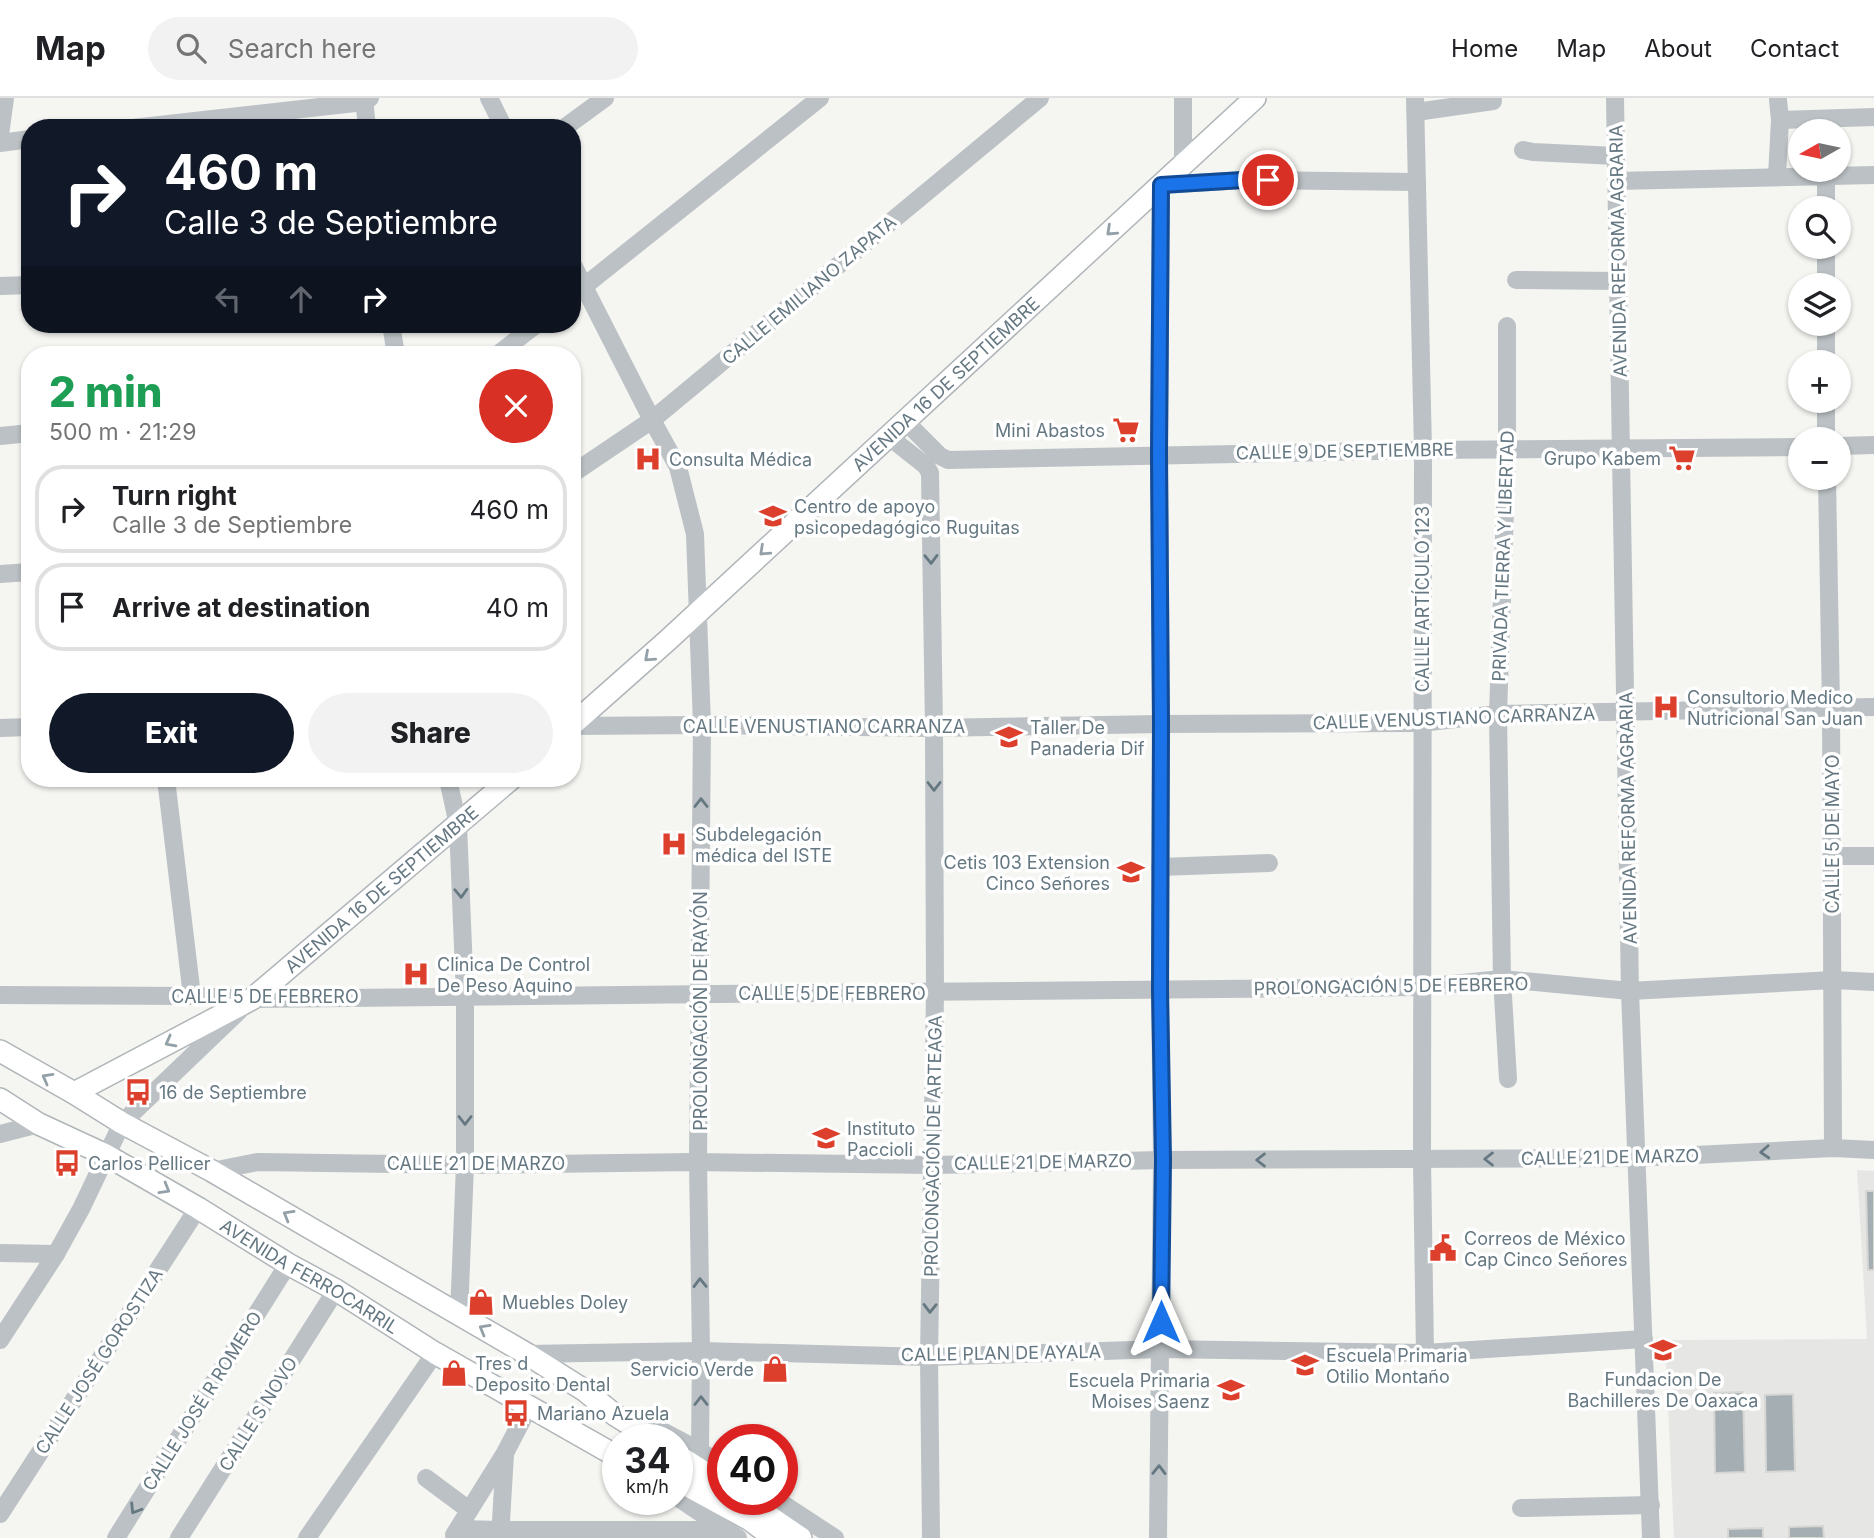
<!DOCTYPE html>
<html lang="en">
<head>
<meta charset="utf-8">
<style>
  body { margin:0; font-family:Inter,sans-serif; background:#f2f2f2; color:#202124; height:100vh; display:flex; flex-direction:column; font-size:26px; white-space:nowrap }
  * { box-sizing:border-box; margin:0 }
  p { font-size:23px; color:#757577 }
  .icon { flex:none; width:38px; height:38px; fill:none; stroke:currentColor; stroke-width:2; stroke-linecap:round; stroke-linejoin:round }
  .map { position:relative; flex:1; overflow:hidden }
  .panel { position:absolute; left:21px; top:248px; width:560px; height:441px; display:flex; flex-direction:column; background:#fff; border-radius:28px; box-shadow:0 2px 5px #0004 }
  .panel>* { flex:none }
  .hud { position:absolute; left:21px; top:21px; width:560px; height:214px; border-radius:28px; box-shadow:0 2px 5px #0004; background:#111827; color:#fff; overflow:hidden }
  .needle { width:46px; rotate:261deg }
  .controls { position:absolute; left:1788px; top:21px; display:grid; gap:14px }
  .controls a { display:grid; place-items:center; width:63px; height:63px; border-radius:50%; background:#fff; box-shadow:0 2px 5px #0004; font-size:35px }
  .speed { position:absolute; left:602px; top:1326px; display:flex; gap:14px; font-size:35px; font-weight:700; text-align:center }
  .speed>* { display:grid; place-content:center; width:91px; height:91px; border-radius:50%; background:#fff; box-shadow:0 2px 5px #0004; line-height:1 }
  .speed small { font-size:18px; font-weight:400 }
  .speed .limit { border:10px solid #d22; background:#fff; color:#111 }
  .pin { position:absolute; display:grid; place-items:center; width:60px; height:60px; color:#fff; margin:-30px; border:4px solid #fff; border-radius:50%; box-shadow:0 2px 7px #0007 }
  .me { position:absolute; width:77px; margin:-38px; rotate:0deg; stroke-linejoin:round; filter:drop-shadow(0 0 5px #0008) }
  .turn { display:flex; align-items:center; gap:24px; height:147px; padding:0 28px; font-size:32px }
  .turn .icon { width:91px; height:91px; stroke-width:2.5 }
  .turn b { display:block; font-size:49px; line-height:60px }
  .lanes { display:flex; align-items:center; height:66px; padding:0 28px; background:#0003; justify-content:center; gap:35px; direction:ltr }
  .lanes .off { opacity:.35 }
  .round { display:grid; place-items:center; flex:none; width:74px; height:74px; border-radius:37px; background:#f2f2f2 }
  .summary { display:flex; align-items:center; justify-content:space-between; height:119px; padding:0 28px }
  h1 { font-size:42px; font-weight:800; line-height:52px; color:#1e9e55 }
  .action { display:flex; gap:14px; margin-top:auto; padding:14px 28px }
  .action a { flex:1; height:80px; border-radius:42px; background:#111827; color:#fff; font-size:28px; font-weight:800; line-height:80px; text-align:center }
  .action a+a { background:#f2f2f2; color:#202124 }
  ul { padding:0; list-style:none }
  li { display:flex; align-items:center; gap:21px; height:88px; margin:0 14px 10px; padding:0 14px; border:4px solid #e0e0e0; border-radius:28px }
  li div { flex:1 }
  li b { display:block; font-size:26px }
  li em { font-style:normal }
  header { display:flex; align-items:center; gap:42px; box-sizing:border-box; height:98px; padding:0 35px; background:#fff; border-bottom:2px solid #e0e0e0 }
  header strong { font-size:33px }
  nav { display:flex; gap:38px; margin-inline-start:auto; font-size:24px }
  .search { width:490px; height:63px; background:#f2f2f2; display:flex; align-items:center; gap:18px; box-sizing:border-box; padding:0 24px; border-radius:38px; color:#757577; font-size:26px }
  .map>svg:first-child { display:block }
  .built { fill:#e6e6e5 }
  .building { fill:#a5afb3; stroke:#d6d6d4; stroke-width:2 }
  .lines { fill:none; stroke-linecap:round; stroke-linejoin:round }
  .major-casing { stroke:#afb5b8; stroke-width:24 }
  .minor { stroke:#bbc1c4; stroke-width:18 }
  .major { stroke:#fff; stroke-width:21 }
  .oneway { stroke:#93a0a8 }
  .oneway2 { stroke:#657882 }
  .route-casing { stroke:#114b97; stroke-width:18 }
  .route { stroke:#1a73e8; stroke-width:12 }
  .labels { text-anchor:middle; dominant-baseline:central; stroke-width:7; stroke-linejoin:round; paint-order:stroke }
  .street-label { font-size:18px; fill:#657882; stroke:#fff }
  .poi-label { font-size:18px; fill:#657882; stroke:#fff; text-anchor:start }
</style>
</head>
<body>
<header>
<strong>Map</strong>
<div class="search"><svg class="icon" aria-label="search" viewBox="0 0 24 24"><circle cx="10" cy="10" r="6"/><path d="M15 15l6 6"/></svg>Search here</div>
<nav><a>Home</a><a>Map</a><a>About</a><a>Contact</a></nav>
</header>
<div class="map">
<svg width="1874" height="1440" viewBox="0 0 1874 1440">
  <rect width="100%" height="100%" fill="#f5f5f2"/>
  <polygon class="built" points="1857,1072 1874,1073 1874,1440 1674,1440 1665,1242 1867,1241"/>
  <g class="building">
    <polygon points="1866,1093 1874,1093 1874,1172 1868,1172"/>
    <polygon points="1743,1294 1745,1374 1715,1375 1714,1295"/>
    <polygon points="1793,1296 1795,1373 1766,1374 1765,1297"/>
    <polygon points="1823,1428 1824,1440 1789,1440 1789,1429"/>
    <polygon points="1763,1430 1763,1440 1728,1440 1728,1431"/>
  </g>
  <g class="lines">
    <defs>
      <g id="major">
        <path id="s1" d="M 572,627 L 668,542 L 1255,0"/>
        <polyline points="0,953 74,995 122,1025 212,1073 527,1256 584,1292 615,1317 655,1342"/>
        <path id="s2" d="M 74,995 L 252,901 L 511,681"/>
        <path id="s3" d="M 0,1001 L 39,1026 L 106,1057 L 198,1110 L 288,1166 L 336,1192 L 435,1255 L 618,1359"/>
        <polyline points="677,1357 723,1386"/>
        <polyline points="677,1382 750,1422 774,1440"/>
        <polyline points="745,1402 801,1440"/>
      </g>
    </defs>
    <use href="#major" class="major-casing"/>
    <g class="minor">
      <polyline points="364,0 367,30"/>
      <polyline points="489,0 504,30"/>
      <polyline points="1183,0 1183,66"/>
      <polyline points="1415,0 1423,352 1422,1062 1425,1255"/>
      <polyline points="1615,0 1630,893 1651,1440"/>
      <polyline points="1416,14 1493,3"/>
      <polyline points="1780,22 1874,19"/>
      <polyline points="133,30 364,4 370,0"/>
      <polyline points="564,30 605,0"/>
      <polyline points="0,37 5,0"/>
      <polyline points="0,45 30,41"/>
      <polyline points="1523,52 1533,54 1616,58"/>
      <polyline points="1777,78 1780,22 1778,2"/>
      <polyline points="1617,83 1874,77"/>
      <polyline points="1826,110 1826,77"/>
      <polyline points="572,165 652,322 678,369 695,436 702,627 698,1064 701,1253 700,1353"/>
      <polyline points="1516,182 1618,183"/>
      <polyline points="1826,187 1826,149"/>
      <polyline points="0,188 30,187"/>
      <polyline points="572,198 820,0"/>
      <polyline points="391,226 396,257"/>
      <polyline points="1507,228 1507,351 1498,616 1502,881 1508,981"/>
      <polyline points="497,257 537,226"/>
      <polyline points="1826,264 1826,226"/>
      <polyline points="905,323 940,358 948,362 1423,352 1801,349"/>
      <polyline points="0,338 30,335"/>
      <polyline points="888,338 926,368 930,375 934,630 935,895 929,1259 931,1440"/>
      <polyline points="1826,341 1826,303"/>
      <polyline points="1839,348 1874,347"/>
      <polyline points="572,376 652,322 1040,0"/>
      <polyline points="1827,380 1831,609 1833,1050"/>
      <polyline points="0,476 30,474"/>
      <polyline points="572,628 702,627 934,630 1161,626 1421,625 1498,616 1874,609"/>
      <polyline points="0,630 30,629"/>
      <polyline points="166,681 192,898"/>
      <polyline points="448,681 458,727 465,898 465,1067 459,1217"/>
      <polyline points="1832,758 1874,758"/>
      <polyline points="1160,769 1269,765"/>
      <path d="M 0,897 L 192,898 L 252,901 C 642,895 1032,894 1422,889 L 1502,881 L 1630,893 L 1833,882 L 1874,884"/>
      <polyline points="0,1036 39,1026"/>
      <polyline points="212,1073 257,1064 465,1067 693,1064 933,1067 1162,1062 1635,1060 1833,1050 1874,1052"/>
      <polyline points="0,1155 56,1156"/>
      <polyline points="0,1242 56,1156 81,1111 122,1025 239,913"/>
      <polyline points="527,1256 701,1253 929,1259 1161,1251 1425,1255 1644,1241"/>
      <polyline points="634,1318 700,1353 723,1368"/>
      <polyline points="426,1380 469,1412"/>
      <polyline points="677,1399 738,1440"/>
      <polyline points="777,1402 835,1440"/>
      <polyline points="1521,1410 1651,1407"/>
      <polyline points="0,1416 198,1110"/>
      <polyline points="458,1431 501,1432 725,1432"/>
      <polyline points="454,1437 505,1355 529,1309"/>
      <polyline points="116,1440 288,1166"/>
      <polyline points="179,1440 336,1192"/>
      <polyline points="307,1440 435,1255"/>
      <polyline points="500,1440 505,1356"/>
      <polyline points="1158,1440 1162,1062 1160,892 1161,626 1159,356 1161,87 1243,82 1417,84"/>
    </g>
    <use href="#major" class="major"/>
  </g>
  <defs><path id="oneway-chevron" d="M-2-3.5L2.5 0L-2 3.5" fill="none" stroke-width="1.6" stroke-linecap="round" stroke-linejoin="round" transform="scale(1.75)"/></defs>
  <g class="oneway">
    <use href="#oneway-chevron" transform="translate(1111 133) rotate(137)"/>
    <use href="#oneway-chevron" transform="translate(764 453) rotate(137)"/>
    <use href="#oneway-chevron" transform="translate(649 559) rotate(138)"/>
    <use href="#oneway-chevron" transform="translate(170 944) rotate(152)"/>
    <use href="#oneway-chevron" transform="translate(47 980) rotate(-151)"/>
    <use href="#oneway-chevron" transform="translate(165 1091) rotate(30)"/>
    <use href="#oneway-chevron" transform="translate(288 1117) rotate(-150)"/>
    <use href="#oneway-chevron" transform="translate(484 1231) rotate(-150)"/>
  </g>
  <g class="oneway2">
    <use href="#oneway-chevron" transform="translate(931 461) rotate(89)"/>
    <use href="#oneway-chevron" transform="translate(934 688) rotate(90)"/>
    <use href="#oneway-chevron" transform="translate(701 705) rotate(-90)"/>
    <use href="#oneway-chevron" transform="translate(461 795) rotate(88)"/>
    <use href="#oneway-chevron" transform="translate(465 1022) rotate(90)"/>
    <use href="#oneway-chevron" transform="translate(1765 1054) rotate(177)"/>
    <use href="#oneway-chevron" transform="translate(1489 1061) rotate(180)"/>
    <use href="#oneway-chevron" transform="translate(1261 1062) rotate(-180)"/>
    <use href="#oneway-chevron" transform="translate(700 1185) rotate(-91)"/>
    <use href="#oneway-chevron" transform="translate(930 1210) rotate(91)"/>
    <use href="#oneway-chevron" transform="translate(701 1303) rotate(-90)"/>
    <use href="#oneway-chevron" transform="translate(1159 1372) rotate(-89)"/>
    <use href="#oneway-chevron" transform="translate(135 1411) rotate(122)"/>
  </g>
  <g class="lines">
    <defs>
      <polyline id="route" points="1161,1224 1163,1062 1160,892 1161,626 1159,356 1161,87 1243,82 1268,82"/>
    </defs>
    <use href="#route" class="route-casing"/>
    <use href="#route" class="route"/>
  </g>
  <defs>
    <symbol id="supermarket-bare" viewBox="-9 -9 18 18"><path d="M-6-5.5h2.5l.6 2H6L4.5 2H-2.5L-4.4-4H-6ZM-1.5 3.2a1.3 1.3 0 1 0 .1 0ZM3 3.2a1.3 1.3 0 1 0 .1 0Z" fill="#dc3f2b" stroke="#fff" stroke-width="2.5" paint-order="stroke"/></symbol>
    <symbol id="hospital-bare" viewBox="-9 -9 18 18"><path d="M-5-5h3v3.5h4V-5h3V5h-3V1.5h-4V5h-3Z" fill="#dc3f2b" stroke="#fff" stroke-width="2.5" paint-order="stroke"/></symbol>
    <symbol id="school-bare" viewBox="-9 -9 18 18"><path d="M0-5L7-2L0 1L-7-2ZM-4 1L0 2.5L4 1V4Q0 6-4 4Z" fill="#dc3f2b" stroke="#fff" stroke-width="2.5" paint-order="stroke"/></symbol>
    <symbol id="university-bare" viewBox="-9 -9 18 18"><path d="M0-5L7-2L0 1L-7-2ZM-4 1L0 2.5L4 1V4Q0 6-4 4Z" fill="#dc3f2b" stroke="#fff" stroke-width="2.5" paint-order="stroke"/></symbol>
    <symbol id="bus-bare" viewBox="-9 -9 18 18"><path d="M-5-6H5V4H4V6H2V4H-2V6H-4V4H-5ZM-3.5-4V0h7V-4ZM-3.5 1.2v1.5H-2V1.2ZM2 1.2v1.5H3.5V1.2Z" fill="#dc3f2b" stroke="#fff" stroke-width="2.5" paint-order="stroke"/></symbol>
    <symbol id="civic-bare" viewBox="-9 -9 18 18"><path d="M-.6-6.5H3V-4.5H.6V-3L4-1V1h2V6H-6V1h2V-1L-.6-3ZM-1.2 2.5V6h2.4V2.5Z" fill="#dc3f2b" stroke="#fff" stroke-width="2.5" paint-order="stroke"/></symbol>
    <symbol id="shop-bare" viewBox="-9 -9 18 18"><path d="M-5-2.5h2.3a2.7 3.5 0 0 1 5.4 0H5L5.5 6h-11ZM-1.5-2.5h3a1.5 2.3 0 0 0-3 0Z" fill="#dc3f2b" stroke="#fff" stroke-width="2.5" paint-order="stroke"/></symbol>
  </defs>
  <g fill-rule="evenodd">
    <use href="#supermarket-bare" x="1107" y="313" width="38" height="38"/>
    <use href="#supermarket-bare" x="1663" y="341" width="38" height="38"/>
    <use href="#hospital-bare" x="629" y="342" width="38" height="38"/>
    <use href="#school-bare" x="754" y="399" width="38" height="38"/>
    <use href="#hospital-bare" x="1647" y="590" width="38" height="38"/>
    <use href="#university-bare" x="990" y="620" width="38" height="38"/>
    <use href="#hospital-bare" x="655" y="727" width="38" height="38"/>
    <use href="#school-bare" x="1112" y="755" width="38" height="38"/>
    <use href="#hospital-bare" x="397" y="857" width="38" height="38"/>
    <use href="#bus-bare" x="119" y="975" width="38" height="38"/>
    <use href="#school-bare" x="807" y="1021" width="38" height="38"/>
    <use href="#bus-bare" x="48" y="1046" width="38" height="38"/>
    <use href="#civic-bare" x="1424" y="1131" width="38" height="38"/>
    <use href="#shop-bare" x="462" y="1185" width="38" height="38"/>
    <use href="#school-bare" x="1644" y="1233" width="38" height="38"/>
    <use href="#school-bare" x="1286" y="1248" width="38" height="38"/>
    <use href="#shop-bare" x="756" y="1252" width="38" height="38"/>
    <use href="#shop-bare" x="435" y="1256" width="38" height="38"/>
    <use href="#school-bare" x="1212" y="1273" width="38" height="38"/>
    <use href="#bus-bare" x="497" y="1296" width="38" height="38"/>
  </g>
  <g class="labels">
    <g class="street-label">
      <text transform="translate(1618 153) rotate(-91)">AVENIDA REFORMA AGRARIA</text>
      <text transform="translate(809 192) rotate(-40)">CALLE EMILIANO ZAPATA</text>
      <text stroke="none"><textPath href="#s1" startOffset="506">AVENIDA 16 DE SEPTIEMBRE</textPath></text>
      <text transform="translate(1345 353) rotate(-1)">CALLE 9 DE SEPTIEMBRE</text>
      <text transform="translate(1503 458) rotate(-88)">PRIVADA TIERRA Y LIBERTAD</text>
      <text transform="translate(1422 501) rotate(-90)">CALLE ARTÍCULO 123</text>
      <text transform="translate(1454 620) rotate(-2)">CALLE VENUSTIANO CARRANZA</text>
      <text x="824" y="628">CALLE VENUSTIANO CARRANZA</text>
      <text transform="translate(1628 720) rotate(-91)">AVENIDA REFORMA AGRARIA</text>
      <text transform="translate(1832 736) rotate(-90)">CALLE 5 DE MAYO</text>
      <text stroke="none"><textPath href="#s2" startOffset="371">AVENIDA 16 DE SEPTIEMBRE</textPath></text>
      <text transform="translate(1391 888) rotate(-1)">PROLONGACIÓN 5 DE FEBRERO</text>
      <text x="832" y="895">CALLE 5 DE FEBRERO</text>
      <text x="265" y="898">CALLE 5 DE FEBRERO</text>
      <text transform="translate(700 913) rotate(-90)">PROLONGACIÓN DE RAYÓN</text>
      <text transform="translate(933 1048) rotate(-89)">PROLONGACIÓN DE ARTEAGA</text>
      <text transform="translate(1610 1059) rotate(-1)">CALLE 21 DE MARZO</text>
      <text transform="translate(1043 1064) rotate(-1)">CALLE 21 DE MARZO</text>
      <text x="476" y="1065">CALLE 21 DE MARZO</text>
      <text stroke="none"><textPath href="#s3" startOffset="357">AVENIDA FERROCARRIL</textPath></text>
      <text transform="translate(1001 1255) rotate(-1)">CALLE PLAN DE AYALA</text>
      <text transform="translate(99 1263) rotate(-57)">CALLE JOSÉ GOROSTIZA</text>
      <text transform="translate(202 1303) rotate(-58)">CALLE JOSÉ R ROMERO</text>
      <text transform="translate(258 1316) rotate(-58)">CALLE S NOVO</text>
    </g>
    <g class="poi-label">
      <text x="1105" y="332" text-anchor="end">Mini Abastos</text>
      <text x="1661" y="360" text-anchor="end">Grupo Kabem</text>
      <text x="669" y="361">Consulta Médica</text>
      <text x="794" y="408">Centro de apoyo<tspan x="794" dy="21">psicopedagógico Ruguitas</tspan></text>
      <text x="1687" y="599">Consultorio Medico<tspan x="1687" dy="21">Nutricional San Juan</tspan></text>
      <text x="1030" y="629">Taller De<tspan x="1030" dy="21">Panaderia Dif</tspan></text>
      <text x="695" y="736">Subdelegación<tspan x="695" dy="21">médica del ISTE</tspan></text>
      <text x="1110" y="764" text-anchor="end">Cetis 103 Extension<tspan x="1110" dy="21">Cinco Señores</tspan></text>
      <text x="437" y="866">Clinica De Control<tspan x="437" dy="21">De Peso Aquino</tspan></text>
      <text x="159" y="994">16 de Septiembre</text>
      <text x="847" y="1030">Instituto<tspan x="847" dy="21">Paccioli</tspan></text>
      <text x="88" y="1065">Carlos Pellicer</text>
      <text x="1464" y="1140">Correos de México<tspan x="1464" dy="21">Cap Cinco Señores</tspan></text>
      <text x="502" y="1204">Muebles Doley</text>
      <text x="1326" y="1257">Escuela Primaria<tspan x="1326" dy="21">Otilio Montaño</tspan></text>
      <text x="475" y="1265">Tres d<tspan x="475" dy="21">Deposito Dental</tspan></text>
      <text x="754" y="1271" text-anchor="end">Servicio Verde</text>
      <text x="1663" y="1281" text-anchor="middle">Fundacion De<tspan x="1663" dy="21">Bachilleres De Oaxaca</tspan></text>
      <text x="1210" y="1282" text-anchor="end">Escuela Primaria<tspan x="1210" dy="21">Moises Saenz</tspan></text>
      <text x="537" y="1315">Mariano Azuela</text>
    </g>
  </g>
</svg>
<div class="controls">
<a><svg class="needle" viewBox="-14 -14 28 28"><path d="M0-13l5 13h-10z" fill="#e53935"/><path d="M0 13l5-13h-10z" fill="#757577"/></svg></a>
<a><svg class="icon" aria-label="search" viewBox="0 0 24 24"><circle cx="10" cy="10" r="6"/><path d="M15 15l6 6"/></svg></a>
<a><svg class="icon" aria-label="layers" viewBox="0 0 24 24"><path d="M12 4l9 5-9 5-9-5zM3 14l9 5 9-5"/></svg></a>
<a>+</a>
<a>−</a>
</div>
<div class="speed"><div>34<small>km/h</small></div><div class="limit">40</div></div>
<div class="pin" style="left:1268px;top:82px;background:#d93025"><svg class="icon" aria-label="arrive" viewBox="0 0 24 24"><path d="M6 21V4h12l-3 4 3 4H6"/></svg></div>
<svg class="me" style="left:1161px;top:1224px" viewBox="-20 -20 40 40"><path d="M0-17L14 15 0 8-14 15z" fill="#1a73e8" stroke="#fff" stroke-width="4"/></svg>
<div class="hud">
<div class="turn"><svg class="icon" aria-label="right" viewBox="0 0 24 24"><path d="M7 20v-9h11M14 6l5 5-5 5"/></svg><div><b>460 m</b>Calle 3 de Septiembre</div></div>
<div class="lanes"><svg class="icon off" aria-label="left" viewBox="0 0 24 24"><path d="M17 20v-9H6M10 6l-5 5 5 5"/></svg><svg class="icon off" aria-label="ahead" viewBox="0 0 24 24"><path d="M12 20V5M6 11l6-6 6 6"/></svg><svg class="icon" aria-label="right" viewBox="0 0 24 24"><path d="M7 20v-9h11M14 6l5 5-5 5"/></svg></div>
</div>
<section class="panel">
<div class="summary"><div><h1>2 min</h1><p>500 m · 21:29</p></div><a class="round" style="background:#d93025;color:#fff"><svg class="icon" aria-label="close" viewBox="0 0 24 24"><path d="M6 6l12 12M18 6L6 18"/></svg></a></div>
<ul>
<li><svg class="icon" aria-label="right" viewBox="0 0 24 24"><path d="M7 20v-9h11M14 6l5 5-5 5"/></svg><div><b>Turn right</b><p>Calle 3 de Septiembre</p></div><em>460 m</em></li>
<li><svg class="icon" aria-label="arrive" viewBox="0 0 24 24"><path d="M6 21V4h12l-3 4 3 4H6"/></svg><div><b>Arrive at destination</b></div><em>40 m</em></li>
</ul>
<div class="action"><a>Exit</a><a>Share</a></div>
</section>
</div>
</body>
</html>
